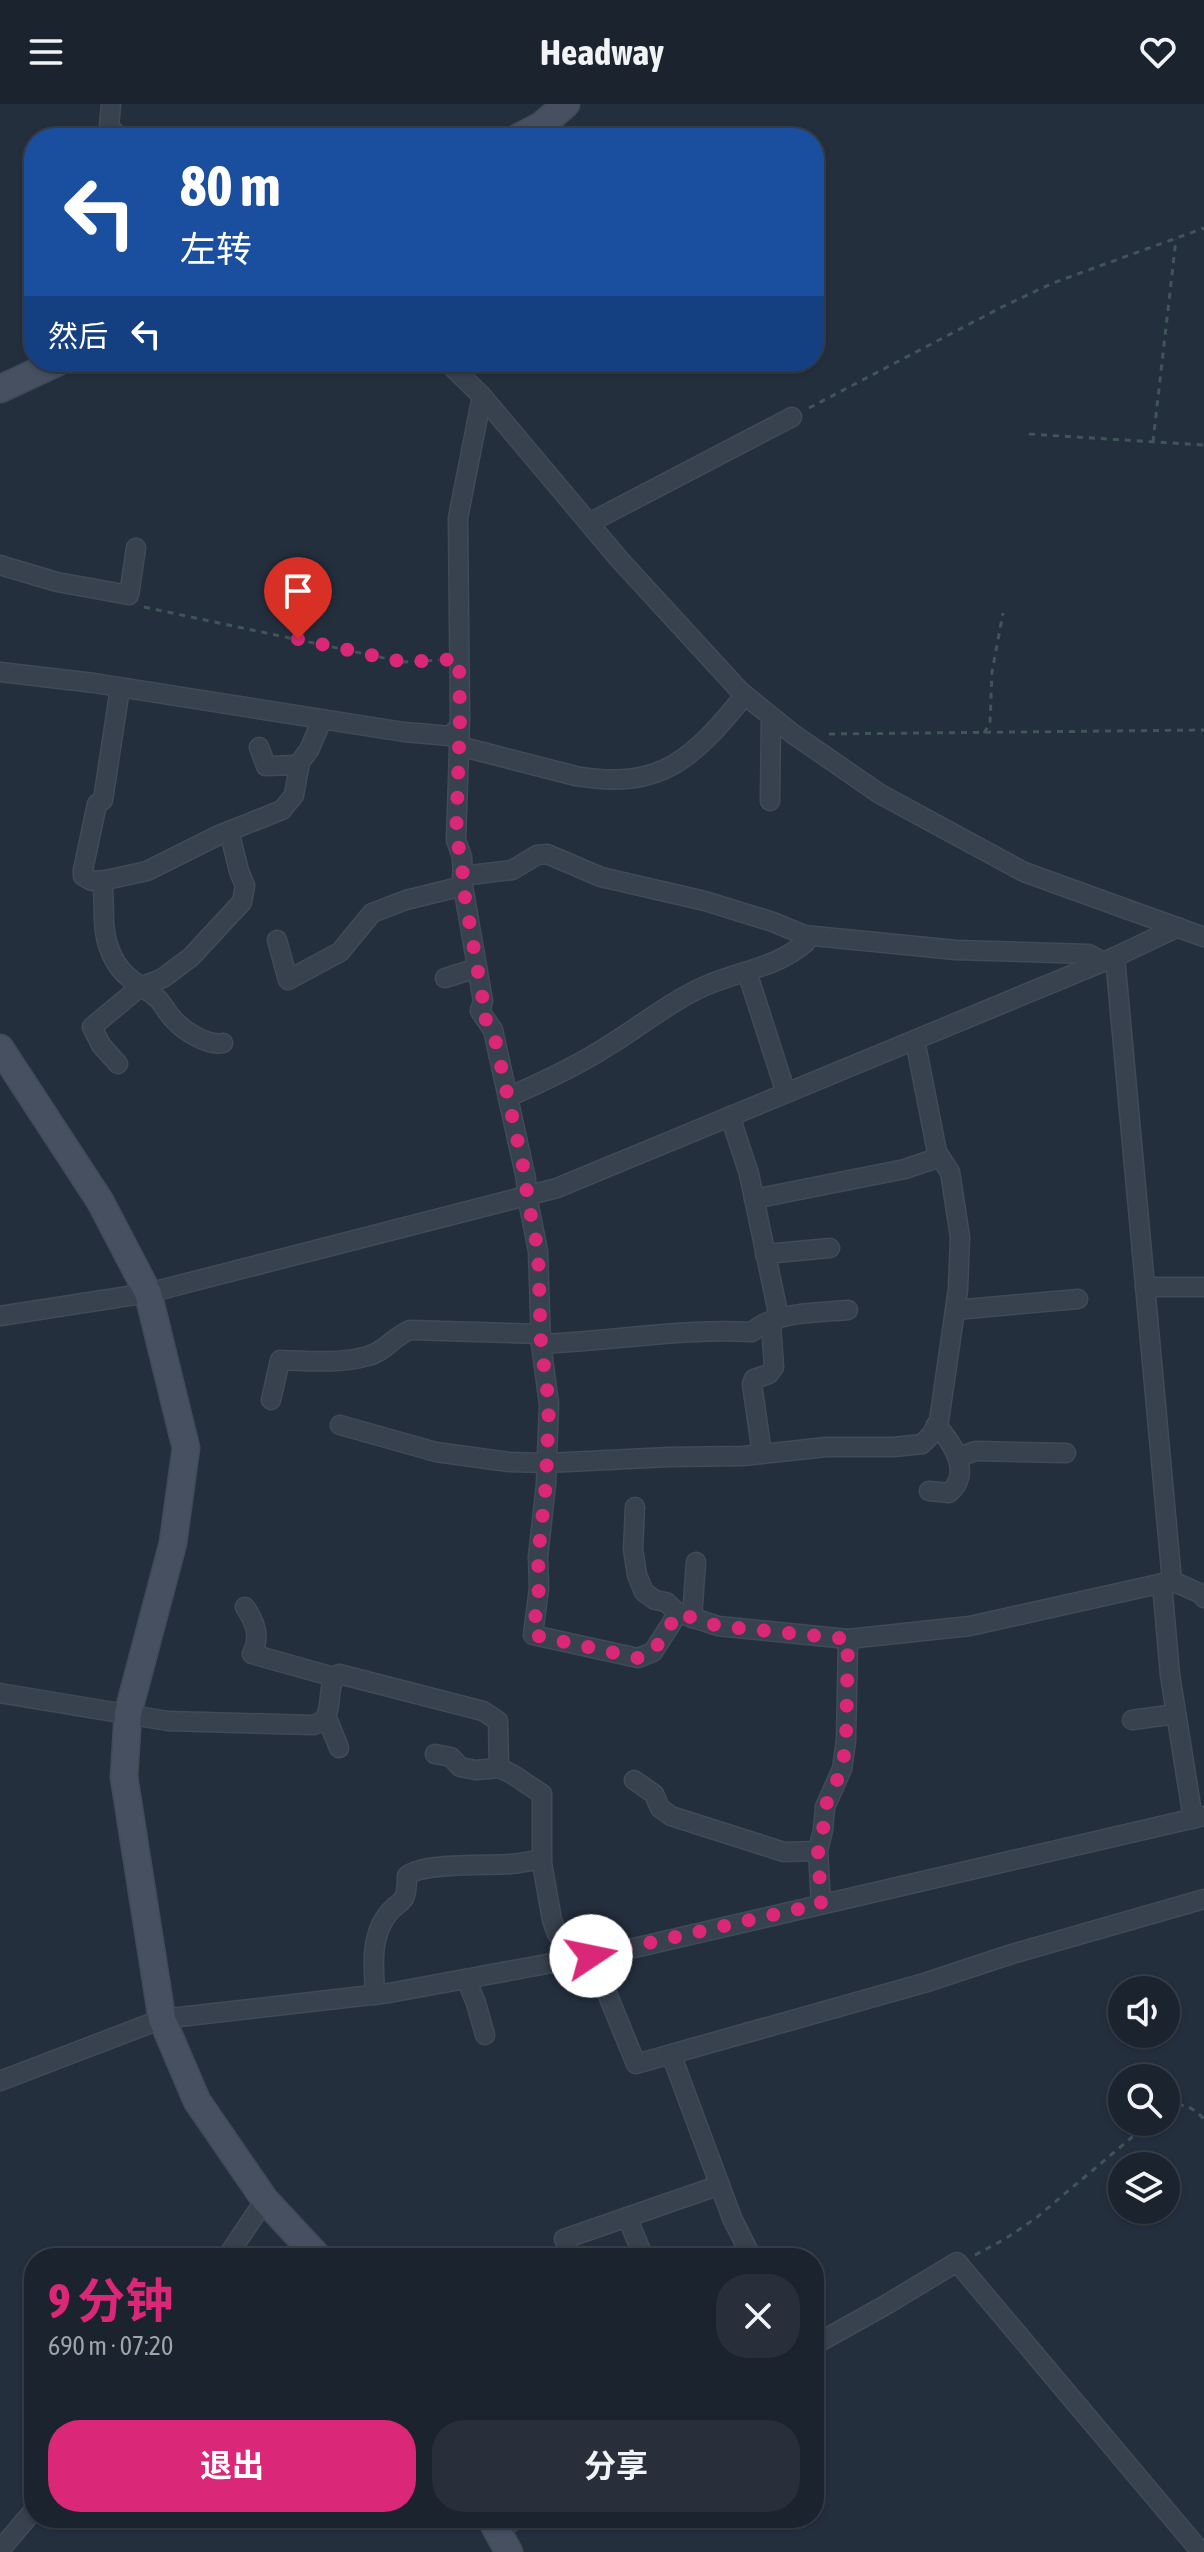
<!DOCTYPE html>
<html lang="zh">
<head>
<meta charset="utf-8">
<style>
  body { margin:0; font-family:"Asap Condensed","Noto Sans SC",sans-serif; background:#282f3a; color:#f1f3f6; height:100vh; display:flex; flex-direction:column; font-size:30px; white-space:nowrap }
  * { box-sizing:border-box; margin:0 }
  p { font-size:26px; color:#a0a4aa }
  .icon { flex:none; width:44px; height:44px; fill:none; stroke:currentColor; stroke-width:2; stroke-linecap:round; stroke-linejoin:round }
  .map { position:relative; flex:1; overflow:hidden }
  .sheet { position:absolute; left:24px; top:2144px; width:800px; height:280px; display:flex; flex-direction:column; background:#1b232e; border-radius:32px; box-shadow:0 2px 6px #0004,0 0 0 2px #39404a }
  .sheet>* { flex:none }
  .hud { position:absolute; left:24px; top:24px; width:800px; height:244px; border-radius:32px; box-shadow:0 2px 6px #0004,0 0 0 2px #39404a; background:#1a4fa0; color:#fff; overflow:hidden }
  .fabs { position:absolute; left:1108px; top:1872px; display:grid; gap:16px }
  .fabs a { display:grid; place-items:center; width:72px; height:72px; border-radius:50%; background:#1b232e; box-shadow:0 2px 6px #0004,0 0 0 2px #39404a; font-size:40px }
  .pin { position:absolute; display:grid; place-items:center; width:68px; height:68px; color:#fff; margin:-82px -34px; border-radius:50% 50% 50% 0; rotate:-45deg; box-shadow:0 0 8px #0007 }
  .pin .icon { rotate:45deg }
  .me { position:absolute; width:88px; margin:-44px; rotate:79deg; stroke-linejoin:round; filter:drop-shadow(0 0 6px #0008) }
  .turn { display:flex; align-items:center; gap:28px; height:168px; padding:0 24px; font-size:36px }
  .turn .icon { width:104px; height:104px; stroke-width:2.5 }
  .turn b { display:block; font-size:56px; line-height:68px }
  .then { display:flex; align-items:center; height:76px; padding:0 24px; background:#0003; gap:16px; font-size:30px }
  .round { display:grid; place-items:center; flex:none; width:84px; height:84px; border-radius:32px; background:#282f3a }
  .headline { display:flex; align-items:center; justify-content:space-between; height:136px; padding:0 24px }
  h1 { font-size:48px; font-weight:700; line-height:60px; color:#db2777 }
  .primary-button { display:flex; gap:16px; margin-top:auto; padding:16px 24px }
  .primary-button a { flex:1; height:92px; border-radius:32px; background:#db2777; color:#fff; font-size:32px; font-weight:700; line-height:92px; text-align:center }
  .primary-button a+a { background:#282f3a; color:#f1f3f6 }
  header { display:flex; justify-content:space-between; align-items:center; height:104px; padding:0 24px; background:#1b232e; font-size:36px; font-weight:700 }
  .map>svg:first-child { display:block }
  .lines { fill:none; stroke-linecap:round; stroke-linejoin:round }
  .street-casing { stroke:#414a57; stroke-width:21 }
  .secondary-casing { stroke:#414a57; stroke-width:29 }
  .path { stroke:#3f5557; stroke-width:3; stroke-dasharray:6 6; stroke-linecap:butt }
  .street { stroke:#38414e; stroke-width:18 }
  .secondary { stroke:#465061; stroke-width:26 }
  .route { stroke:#db2777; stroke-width:14; stroke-dasharray:0 25.2 }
</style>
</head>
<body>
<header><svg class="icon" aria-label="menu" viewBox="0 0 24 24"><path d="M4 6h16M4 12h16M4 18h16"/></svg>Headway<svg class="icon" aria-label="heart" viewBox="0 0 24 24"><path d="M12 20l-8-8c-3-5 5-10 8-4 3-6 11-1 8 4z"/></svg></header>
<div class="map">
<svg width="1204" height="2448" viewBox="0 0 1204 2448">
  <rect width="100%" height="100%" fill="#242f3e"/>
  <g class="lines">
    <defs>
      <g id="street">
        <polyline points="111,0 109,23 121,34"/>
        <polyline points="447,258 482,292 619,455 741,588 793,630 880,690 1024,768 1204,833"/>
        <polyline points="482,292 458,414 460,614 456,736 462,753 463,782 483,897 480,907 493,926 526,1075 527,1092 538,1147 541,1240 549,1300 546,1380 538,1453 539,1484 533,1531 638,1554 653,1548 678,1509"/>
        <polyline points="589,419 792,313"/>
        <polyline points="0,461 57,478 129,491 136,444"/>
        <polyline points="0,568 94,579 404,628 450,632 459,623"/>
        <polyline points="120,584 103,696 97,700 83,766 83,772 92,777 106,776 147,767 219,731 282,706 294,691 300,658 309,646 322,616"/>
        <path d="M 459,642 L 576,672 C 663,687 694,653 745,591"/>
        <polyline points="259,643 266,662 299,661"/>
        <polyline points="770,697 771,613"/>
        <polyline points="462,772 512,766 537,751 547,750 601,773 705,797 773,818 804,831 956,846 1089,850 1103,858"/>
        <path d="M 102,777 C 106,802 100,825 111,849 C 123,877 140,878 159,896 C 164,902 168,910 174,916 C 184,927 207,942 223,939"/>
        <polyline points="277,836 288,876 340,848 372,809 406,796 463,782"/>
        <polyline points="1115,853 1172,1477 1202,1490 1204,1494"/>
        <polyline points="747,868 786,989"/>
        <polyline points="445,874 477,864"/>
        <polyline points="118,960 101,941 92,923 140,883 163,874 191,853 242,798 245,782 239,767 229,727"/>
        <path d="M 508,993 C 543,978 579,961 611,940 C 642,921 671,897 705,882 C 739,867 776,864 805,839 L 804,831"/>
        <polyline points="730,1012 749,1070 777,1204 778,1214 771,1221 774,1263 769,1270 754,1275 752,1280 762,1350"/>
        <polyline points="754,1095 905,1065 940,1053"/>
        <polyline points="765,1150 830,1144"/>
        <polyline points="1145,1183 1204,1183"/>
        <polyline points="955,1206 1078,1195"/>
        <polyline points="0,1212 148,1189 557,1084 1115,853 1178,823"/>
        <path d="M 541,1240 C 612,1237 681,1224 752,1228 C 775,1207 818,1209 848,1206"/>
        <path d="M 271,1296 L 280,1256 C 308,1257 341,1260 368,1252 C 385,1248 394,1232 410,1226 L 541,1230"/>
        <polyline points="340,1321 436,1348 509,1358 547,1359 669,1353 743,1352 826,1343 894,1343 922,1340 931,1331 939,1317 958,1185 960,1133 950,1068 937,1048 915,936"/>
        <polyline points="958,1353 976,1347 1066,1349"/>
        <path d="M 929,1387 L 949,1389 C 973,1369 952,1338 936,1321"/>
        <polyline points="635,1403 633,1445 637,1471 644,1488 655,1496 666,1498 678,1509 718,1522 848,1535 970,1522 1172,1477"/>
        <polyline points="1162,1479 1170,1571 1193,1715"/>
        <path d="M 245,1503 C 255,1518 261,1532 252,1550 L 334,1573"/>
        <polyline points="692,1514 696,1458"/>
        <path d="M 0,1589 L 168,1617 L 313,1621 C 339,1615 322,1583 339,1570 L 483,1607 L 498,1617 L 499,1664 L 512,1670 L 542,1690 L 542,1759 L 552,1816 L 557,1830 L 564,1835 L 589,1845 L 636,1960 L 924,1879 L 1012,1850 L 1204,1795"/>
        <polyline points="327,1614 339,1644"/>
        <polyline points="1132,1616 1176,1610"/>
        <polyline points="435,1650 451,1653 460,1663 476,1666 499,1664"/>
        <polyline points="634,1676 654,1690 660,1704 671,1712 784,1748 818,1747"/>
        <polyline points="821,1800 818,1746 823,1726 825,1703 842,1665 846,1637 848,1535"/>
        <polyline points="466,1875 476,1899 485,1931"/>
        <path d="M 375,1891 C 374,1865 370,1837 385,1814 C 399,1792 407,1806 407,1772 C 422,1758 489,1762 511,1760 C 522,1759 532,1757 542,1755"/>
        <polyline points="671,1950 732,2114 752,2154"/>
        <polyline points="0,1977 162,1915 389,1889 634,1844 1204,1712"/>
        <polyline points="627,2113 644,2154"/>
        <polyline points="226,2154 265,2096"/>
        <polyline points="572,2154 564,2135 720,2081"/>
        <polyline points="814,2241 884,2202 957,2158 1201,2448"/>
        <polyline points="497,2427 518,2414"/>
        <polyline points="0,2446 34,2406"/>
      </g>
      <g id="secondary">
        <polyline points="517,34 542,21 566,0"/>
        <polyline points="0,285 58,258"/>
        <polyline points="0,944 100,1097 148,1189 186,1344 173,1439 128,1609 124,1673 162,1915 197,1997 265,2096 319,2154"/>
        <polyline points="490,2414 509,2448"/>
      </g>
    </defs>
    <use href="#street" class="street-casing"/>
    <use href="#secondary" class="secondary-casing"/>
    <g class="path">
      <polyline points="809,304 1004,202 1053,179 1204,124"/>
      <polyline points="1029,330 1204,341"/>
      <polyline points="1153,338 1176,135"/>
      <polyline points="144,503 403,558 439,556"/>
      <polyline points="984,629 990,619 992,568 1003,509"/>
      <polyline points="829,630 1204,626"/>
      <path d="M 1166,2004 C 1183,1997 1192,2003 1204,2015"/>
      <polyline points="975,2151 1005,2135 1036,2114 1150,2018"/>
    </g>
    <use href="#street" class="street"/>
    <use href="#secondary" class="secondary"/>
  </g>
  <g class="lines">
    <polyline class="route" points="298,535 403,558 459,555 460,614 456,736 462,753 463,782 483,897 480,907 493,926 526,1075 527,1092 538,1147 541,1240 549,1300 546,1380 538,1453 539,1484 533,1531 638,1554 653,1548 678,1509 718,1522 848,1535 846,1637 842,1665 825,1703 823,1726 818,1746 821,1800 591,1852"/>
  </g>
</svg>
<div class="fabs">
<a><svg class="icon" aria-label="sound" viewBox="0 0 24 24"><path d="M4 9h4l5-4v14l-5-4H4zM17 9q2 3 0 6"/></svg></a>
<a><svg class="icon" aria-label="search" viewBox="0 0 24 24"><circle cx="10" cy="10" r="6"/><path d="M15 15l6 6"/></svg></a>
<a><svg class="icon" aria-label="layers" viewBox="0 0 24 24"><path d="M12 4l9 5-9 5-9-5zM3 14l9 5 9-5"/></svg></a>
</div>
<div class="pin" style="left:298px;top:535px;background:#d93025"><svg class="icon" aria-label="arrive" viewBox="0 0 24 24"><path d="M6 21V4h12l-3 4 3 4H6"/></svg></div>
<svg class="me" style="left:591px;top:1852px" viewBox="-20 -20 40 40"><circle r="19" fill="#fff"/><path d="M0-13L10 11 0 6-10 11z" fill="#db2777"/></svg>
<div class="hud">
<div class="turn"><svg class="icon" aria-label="left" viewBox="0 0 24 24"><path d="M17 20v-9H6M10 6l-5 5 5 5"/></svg><div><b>80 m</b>左转</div></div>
<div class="then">然后<svg class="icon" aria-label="left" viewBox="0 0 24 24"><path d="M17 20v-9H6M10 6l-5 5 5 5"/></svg></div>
</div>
<section class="sheet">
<div class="headline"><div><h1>9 分钟</h1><p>690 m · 07:20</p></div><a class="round"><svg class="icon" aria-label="close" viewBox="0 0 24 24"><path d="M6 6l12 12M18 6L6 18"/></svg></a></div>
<div class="primary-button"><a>退出</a><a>分享</a></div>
</section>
</div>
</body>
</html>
